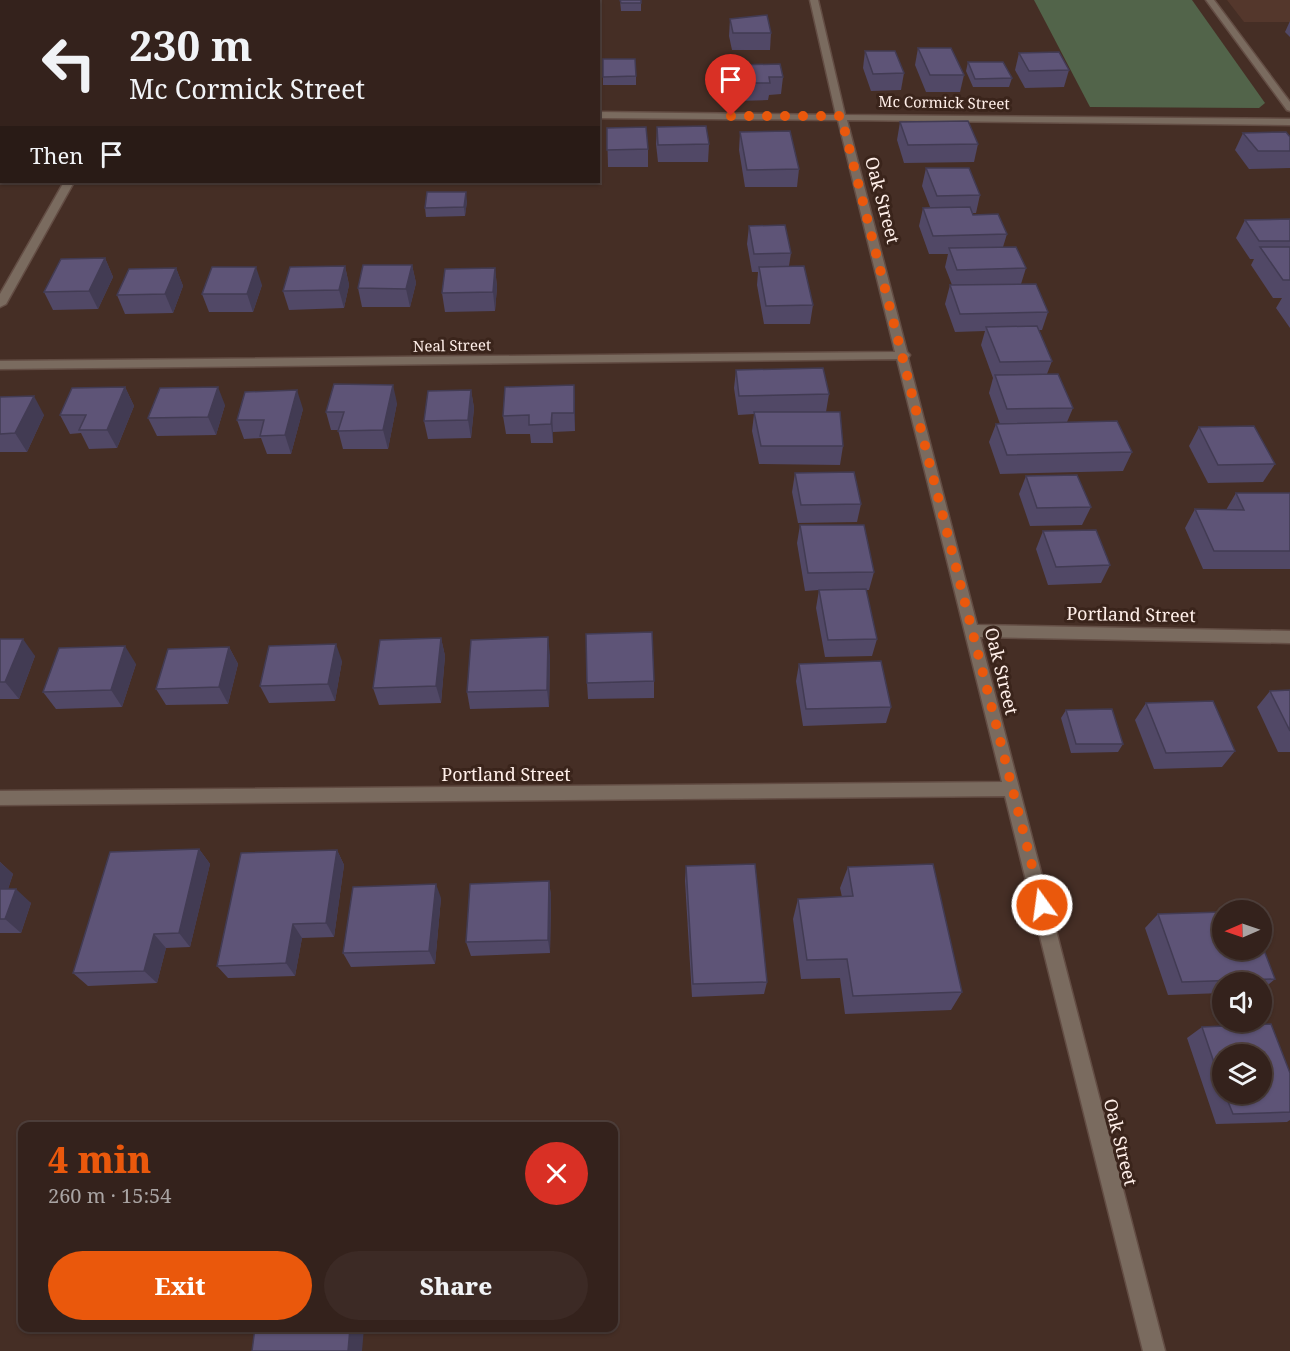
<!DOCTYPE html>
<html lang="en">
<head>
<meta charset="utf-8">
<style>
  body { margin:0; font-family:"Noto Serif",serif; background:#3c2a25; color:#f1f3f6; height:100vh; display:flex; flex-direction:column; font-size:22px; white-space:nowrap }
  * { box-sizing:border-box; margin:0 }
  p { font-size:20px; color:#a9a4a3 }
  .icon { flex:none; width:33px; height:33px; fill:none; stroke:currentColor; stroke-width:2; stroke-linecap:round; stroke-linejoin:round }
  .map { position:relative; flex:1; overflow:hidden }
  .drawer { position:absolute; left:18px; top:1122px; width:600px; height:210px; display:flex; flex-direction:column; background:#34221c; border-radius:12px; box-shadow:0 2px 4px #0004,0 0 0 2px #4e3f3b }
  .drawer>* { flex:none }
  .hud { position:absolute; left:0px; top:0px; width:600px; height:183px; box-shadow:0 2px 4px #0004,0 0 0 2px #4e3f3b; background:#34221c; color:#f1f3f6; overflow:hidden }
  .needle { width:39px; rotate:268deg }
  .controls { position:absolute; left:1212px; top:900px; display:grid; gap:12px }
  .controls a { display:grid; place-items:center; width:60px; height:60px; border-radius:50%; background:#34221c; box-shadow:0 2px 4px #0004,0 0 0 2px #4e3f3b; font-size:30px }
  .pin { position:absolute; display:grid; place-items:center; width:51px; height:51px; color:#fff; margin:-62px -26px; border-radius:50% 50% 50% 0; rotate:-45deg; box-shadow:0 0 6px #0007 }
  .pin .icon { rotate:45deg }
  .me { position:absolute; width:66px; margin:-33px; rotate:346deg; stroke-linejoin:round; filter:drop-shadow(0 0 4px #0008) }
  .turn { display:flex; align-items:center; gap:21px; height:126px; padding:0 30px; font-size:27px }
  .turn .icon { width:78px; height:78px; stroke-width:2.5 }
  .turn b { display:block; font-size:42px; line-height:51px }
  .then { display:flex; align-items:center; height:57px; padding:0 30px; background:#0003; gap:12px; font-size:22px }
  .round { display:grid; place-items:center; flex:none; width:63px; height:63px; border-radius:32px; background:#3c2a25 }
  .headline { display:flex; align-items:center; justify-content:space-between; height:102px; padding:0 30px }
  h1 { font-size:36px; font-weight:800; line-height:45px; color:#ea580c }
  .cta { display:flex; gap:12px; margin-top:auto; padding:12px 30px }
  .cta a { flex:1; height:69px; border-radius:36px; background:#ea580c; color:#fff; font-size:24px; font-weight:800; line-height:69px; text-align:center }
  .cta a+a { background:#3c2a25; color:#f1f3f6 }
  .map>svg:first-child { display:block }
  .built { fill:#54372c }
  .green { fill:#52644a }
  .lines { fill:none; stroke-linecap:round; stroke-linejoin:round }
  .minor-casing { stroke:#634d44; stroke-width:3 }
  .minor { fill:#7a6b5f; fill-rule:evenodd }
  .wall { fill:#514866; fill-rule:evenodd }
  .shaded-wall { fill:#423b53 }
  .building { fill:#5e5477; stroke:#423b53; stroke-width:1.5 }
  .route { stroke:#ea580c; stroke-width:10; stroke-dasharray:0 18 }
  .labels { text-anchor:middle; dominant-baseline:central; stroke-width:6; stroke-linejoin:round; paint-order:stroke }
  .far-street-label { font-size:15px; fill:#ffefe9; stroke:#3a241b }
  .street-label { font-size:18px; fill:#ffefe9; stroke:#3a241b }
</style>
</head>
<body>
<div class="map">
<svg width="1290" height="1351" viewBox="0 0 1290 1351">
  <rect width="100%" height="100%" fill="#452e25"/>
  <polygon class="built" points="1227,0 1290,0 1290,22 1244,22"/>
  <polygon class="green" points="1034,0 1192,0 1265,103 1259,108 1090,107"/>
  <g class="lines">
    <defs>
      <g id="minor">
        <polygon points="183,0 191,0 182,2"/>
        <polygon points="810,0 818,0 845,115 1290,119 1290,125 847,120 907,352 910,355 908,358 977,625 1290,631 1290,643 980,637 1165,1351 1143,1351 1005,796 0,805 0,791 1002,782 897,359 0,369 0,361 895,352 838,120 598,118 598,112 836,115"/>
        <polygon points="1206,0 1214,0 1290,102 1290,111 1287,110"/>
        <rect x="0" y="109" width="2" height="6"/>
        <polygon points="64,182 74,182 6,304 0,307 0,294"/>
      </g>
    </defs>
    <use href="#minor" class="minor-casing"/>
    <use href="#minor" class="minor"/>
  </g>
  <g class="wall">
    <polygon points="620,0 641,0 641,11 621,11"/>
    <polygon points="730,19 771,33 770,50 732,50 729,36"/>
    <polygon points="1290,21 1290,37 1285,32"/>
    <polygon points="918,48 964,75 960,92 926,92 915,65"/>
    <polygon points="865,51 904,73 901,90 871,91 863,68"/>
    <polygon points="1019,53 1069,70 1064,87 1025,88 1015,70"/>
    <polygon points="603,59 636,76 636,85 603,85"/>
    <polygon points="968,62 1012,78 1009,87 973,87 966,71"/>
    <polygon points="734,65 783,77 781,94 769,95 768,100 736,101 733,82"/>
    <polygon points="900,122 978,144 974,162 904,163 897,140"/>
    <polygon points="657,127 709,144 708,162 658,162 656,144"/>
    <polygon points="2,128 2,148 0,145 0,131"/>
    <polygon points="607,128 648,149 648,167 608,167"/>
    <polygon points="740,132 799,169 797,187 745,187 739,150"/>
    <polygon points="1243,133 1290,137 1290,168 1249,169 1235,150"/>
    <polygon points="926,168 980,195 976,213 973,213 973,215 1007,234 1003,247 1026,268 1021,284 1048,312 1042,330 1039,330 1052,361 1047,374 1073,408 1067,422 1132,452 1123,471 1000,474 989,442 996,424 1000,424 989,393 993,378 981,345 985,331 955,332 945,304 950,285 952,285 945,267 948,254 929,254 919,226 923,208 930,207 922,186"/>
    <polygon points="467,201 465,216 426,217 425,208"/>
    <polygon points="1290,219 1290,328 1276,308 1282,298 1273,298 1251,265 1254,259 1250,259 1236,238 1245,220"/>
    <polygon points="749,226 791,253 789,266 813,305 810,324 764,324 757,285 758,272 752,272 747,244"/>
    <polygon points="105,258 113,277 98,309 53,310 44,292"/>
    <polygon points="412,265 416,283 410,307 362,307 358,288"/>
    <polygon points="345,266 349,285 344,308 289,310 283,291"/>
    <polygon points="176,268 183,286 173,313 125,314 117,295"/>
    <polygon points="495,268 497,287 495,311 445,312 442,293"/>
    <polygon points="262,285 253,312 209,312 202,294"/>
    <polygon points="736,370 829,394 826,412 843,446 840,465 759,464 752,431 754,414 738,415 734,388"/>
    <polygon points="574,385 575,404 575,431 553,432 553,443 531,443 530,434 506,434 503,416"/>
    <polygon points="125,387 134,406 117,448 89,449 81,433 70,434 60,415"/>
    <polygon points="471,390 474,408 471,438 428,439 424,421"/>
    <polygon points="0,397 44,415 27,452 0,452"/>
    <polygon points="397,403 388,449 343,449 338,430 331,430 326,412"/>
    <polygon points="225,405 216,435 157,436 148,418"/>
    <polygon points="303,409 291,454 267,454 261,438 244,439 237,420"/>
    <polygon points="1199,427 1275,464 1263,482 1208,483 1189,446"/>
    <polygon points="795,473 861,504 857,522 798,523 792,492"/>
    <polygon points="1026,476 1091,507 1082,525 1030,526 1019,494"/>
    <polygon points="1236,493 1290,493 1290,569 1203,569 1185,528 1195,509 1226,510"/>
    <polygon points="800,525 874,572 869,590 866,590 877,639 872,656 825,657 816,608 819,590 805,591 797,543"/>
    <polygon points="1043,531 1110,565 1101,583 1048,585 1036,549"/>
    <polygon points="441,638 445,656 441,703 379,705 373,688"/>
    <polygon points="0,639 35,656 19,699 0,699"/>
    <polygon points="229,647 238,664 228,704 166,705 156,689"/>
    <polygon points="550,655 549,707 470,709 467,692"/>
    <polygon points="342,661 335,701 269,703 260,686"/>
    <polygon points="136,664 122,707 56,709 43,692"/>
    <polygon points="799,664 891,707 886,723 803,726 796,681"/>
    <polygon points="654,681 654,698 588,699 587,683"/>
    <polygon points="1290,690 1290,752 1278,752 1257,707 1270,691"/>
    <polygon points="1146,703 1235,751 1222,767 1154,769 1135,720"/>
    <polygon points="1066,710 1123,744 1118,752 1071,753 1061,718"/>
    <polygon points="199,849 210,864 190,947 166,948 157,983 88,986 73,973"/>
    <polygon points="337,850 344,865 334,937 302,938 295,976 228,978 217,966"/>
    <polygon points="0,862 13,874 8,889 31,903 21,933 0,933"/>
    <polygon points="686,866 767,982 764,994 692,997 685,881"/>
    <polygon points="848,867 962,992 951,1010 845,1014 840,978 801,979 793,919 798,899 842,897 840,888"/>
    <polygon points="549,881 551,896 550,953 471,956 466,942"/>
    <polygon points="441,898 435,964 351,967 343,953"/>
    <polygon points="1158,914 1275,979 1262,990 1262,982 1222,982 1222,993 1168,995 1145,928"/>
    <path d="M 1202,1027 L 1290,1073 L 1290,1120 L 1287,1122 L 1216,1124 L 1187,1038 ZM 1222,1054 L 1262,1094 L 1222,1094 Z"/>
  </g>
  <g class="shaded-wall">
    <polygon points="466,192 467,201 465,216 464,207"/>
    <polygon points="105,258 113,277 98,309 89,291"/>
    <polygon points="412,265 416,283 410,307 406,289"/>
    <polygon points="345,266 349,285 344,308 339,290"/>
    <polygon points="256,267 262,285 253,312 247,294"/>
    <polygon points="176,268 183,286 173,313 165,294"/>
    <polygon points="495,268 497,287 495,311 493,292"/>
    <polygon points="393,385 397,403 388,449 383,430"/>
    <polygon points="574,385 575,404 575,431 574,413"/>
    <polygon points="125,387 134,406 117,448 107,430"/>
    <polygon points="218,387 225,405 216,435 208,417"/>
    <polygon points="297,390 303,409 291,454 285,435"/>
    <polygon points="471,390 474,408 471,438 468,420"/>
    <polygon points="34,396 44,415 27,452 15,433"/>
    <polygon points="552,413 553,432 553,443 551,424"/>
    <polygon points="548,637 550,655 549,707 547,690"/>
    <polygon points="441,638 445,656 441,703 436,686"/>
    <polygon points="23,639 35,656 19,699 5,682"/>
    <polygon points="336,644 342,661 335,701 328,684"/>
    <polygon points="125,646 136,664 122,707 111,690"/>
    <polygon points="229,647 238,664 228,704 219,687"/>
    <polygon points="199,849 210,864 190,947 179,933"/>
    <polygon points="337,850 344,865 334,937 326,923"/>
    <polygon points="0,862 13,874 3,904 0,902"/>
    <polygon points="549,881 551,896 550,953 548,940"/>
    <polygon points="436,884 441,898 435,964 429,951"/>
    <polygon points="16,889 31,903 21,933 5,919"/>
    <polygon points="293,924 302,938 295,976 286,963"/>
    <polygon points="154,934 166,948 157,983 144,971"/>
    <polygon points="350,1328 364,1328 362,1351 348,1351"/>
  </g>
  <g class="building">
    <polygon points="620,0 641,0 641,3 621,3"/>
    <polygon points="767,15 771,33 733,33 730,19"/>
    <polygon points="918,48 951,48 964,75 930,75"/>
    <polygon points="865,51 895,51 904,73 873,74"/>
    <polygon points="1059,52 1069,70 1029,71 1019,53"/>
    <polygon points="603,59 635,59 636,76 603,77"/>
    <polygon points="968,62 1003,62 1012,78 975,79"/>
    <polygon points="780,64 783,77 769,77 770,83 737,83 734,65"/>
    <polygon points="968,121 978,144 908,145 900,122"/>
    <polygon points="706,126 709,144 658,145 657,127"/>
    <polygon points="646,127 648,149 607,150 607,128"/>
    <polygon points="790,131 799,169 747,170 740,132"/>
    <polygon points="1286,132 1290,137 1290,151 1258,151 1243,133"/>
    <polygon points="926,168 969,168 980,195 937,196"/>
    <polygon points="427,192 466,192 464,207 425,208"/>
    <polygon points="970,207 973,215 998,214 1007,234 933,236 923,208"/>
    <polygon points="1290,219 1290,241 1259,241 1245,220"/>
    <polygon points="785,225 791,253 754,254 749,226"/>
    <polygon points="1016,247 1026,268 957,270 949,248"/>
    <polygon points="1260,247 1290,247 1290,280 1283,280"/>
    <polygon points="105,258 89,291 44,292 61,259"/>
    <polygon points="363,265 412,265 406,289 358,288"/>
    <polygon points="345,266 339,290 283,291 290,267"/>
    <polygon points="804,266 813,305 766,306 759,267"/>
    <polygon points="212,267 256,267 247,294 202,294"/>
    <polygon points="176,268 165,294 117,295 129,269"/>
    <polygon points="495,268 493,292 442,293 445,269"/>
    <polygon points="1036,284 1048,312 960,314 950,285"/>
    <polygon points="1037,326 1052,361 1000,362 986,327"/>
    <polygon points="823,368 829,394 739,396 736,370"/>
    <polygon points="1058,374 1073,408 1007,409 995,375"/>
    <polygon points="334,384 393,385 383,430 338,431 344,412 326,412"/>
    <polygon points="574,385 574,413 552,413 551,424 529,425 529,415 503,416 505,387"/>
    <polygon points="125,387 107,430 79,430 86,415 60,415 72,388"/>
    <polygon points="218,387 208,417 148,418 160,388"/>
    <polygon points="297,390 285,435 260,436 264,420 237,420 245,392"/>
    <polygon points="471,390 468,420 424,421 428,391"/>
    <polygon points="34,396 15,433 0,434 0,397"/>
    <polygon points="754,412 840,412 843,446 761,446"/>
    <polygon points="1117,421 1132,452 1007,455 996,424"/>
    <polygon points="1254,426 1275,464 1218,465 1199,427"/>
    <polygon points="854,472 861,504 801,505 795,473"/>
    <polygon points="1077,475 1091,507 1037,508 1026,476"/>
    <polygon points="1236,493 1290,493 1290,551 1214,551 1195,509 1244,510"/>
    <polygon points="800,525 864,525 874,572 808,573"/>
    <polygon points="1096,530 1110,565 1056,567 1043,531"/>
    <polygon points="866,589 877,639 828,640 819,590"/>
    <polygon points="652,632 654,681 587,683 586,634"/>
    <polygon points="548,637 547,690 467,692 471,640"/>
    <polygon points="441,638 436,686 373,688 380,640"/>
    <polygon points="0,639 23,639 5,682 0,682"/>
    <polygon points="336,644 328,684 260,686 269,646"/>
    <polygon points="125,646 111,690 43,692 59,648"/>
    <polygon points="229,647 219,687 156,689 168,649"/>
    <polygon points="881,661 891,707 806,709 799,664"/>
    <polygon points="1290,690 1290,731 1270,691"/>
    <polygon points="1213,701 1235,751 1166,753 1146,703"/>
    <polygon points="1112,709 1123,744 1076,744 1066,710"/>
    <polygon points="199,849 179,933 154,934 144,971 73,973 110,852"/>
    <polygon points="337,850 326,923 293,924 286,963 217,966 241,853"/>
    <polygon points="755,864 767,982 693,984 686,866"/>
    <polygon points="933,864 962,992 853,996 847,959 807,960 798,899 853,896 848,867"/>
    <polygon points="549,881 548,940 466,942 470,884"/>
    <polygon points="436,884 429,951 343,953 353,887"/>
    <polygon points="0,889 16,889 5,919 0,919"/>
    <polygon points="1222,912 1222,950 1262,950 1262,945 1275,979 1182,982 1158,914"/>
    <polygon points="1271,1024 1290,1073 1290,1112 1233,1114 1225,1094 1262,1094 1262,1054 1222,1054 1222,1086 1202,1027"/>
    <polygon points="255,1328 350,1328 348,1351 252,1351"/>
  </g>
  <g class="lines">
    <polyline class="route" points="731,116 841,116 1042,905"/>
  </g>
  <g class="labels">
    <g class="far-street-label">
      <text transform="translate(944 102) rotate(1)">Mc Cormick Street</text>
      <text transform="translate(452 345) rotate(-1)">Neal Street</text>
    </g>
    <g class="street-label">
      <text transform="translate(883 200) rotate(75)">Oak Street</text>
      <text transform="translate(1131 614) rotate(1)">Portland Street</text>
      <text transform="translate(1002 671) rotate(76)">Oak Street</text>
      <text x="506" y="774">Portland Street</text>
      <text transform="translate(1121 1142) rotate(76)">Oak Street</text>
    </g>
  </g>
</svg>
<div class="controls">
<a><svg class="needle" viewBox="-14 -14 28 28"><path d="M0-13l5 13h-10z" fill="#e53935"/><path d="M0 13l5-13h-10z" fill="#a9a4a3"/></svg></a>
<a><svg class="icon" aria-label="sound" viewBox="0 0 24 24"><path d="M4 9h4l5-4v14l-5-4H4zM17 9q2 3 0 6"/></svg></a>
<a><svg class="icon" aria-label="layers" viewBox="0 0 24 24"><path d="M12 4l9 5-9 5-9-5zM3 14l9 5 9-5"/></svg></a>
</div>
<div class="pin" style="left:731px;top:116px;background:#d93025"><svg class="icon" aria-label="arrive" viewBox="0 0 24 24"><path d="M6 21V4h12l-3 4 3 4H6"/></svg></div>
<svg class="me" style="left:1042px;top:905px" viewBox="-20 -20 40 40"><circle r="17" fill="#ea580c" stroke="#fff" stroke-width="3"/><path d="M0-11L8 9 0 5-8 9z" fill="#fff"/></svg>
<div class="hud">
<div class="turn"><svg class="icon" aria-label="left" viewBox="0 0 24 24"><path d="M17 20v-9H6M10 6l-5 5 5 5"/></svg><div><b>230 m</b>Mc Cormick Street</div></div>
<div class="then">Then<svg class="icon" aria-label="arrive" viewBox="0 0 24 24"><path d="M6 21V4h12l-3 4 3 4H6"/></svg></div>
</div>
<section class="drawer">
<div class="headline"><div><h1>4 min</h1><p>260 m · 15:54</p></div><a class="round" style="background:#d93025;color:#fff"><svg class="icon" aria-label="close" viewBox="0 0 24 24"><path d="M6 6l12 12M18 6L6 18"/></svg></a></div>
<div class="cta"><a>Exit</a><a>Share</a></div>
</section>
</div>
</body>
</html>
